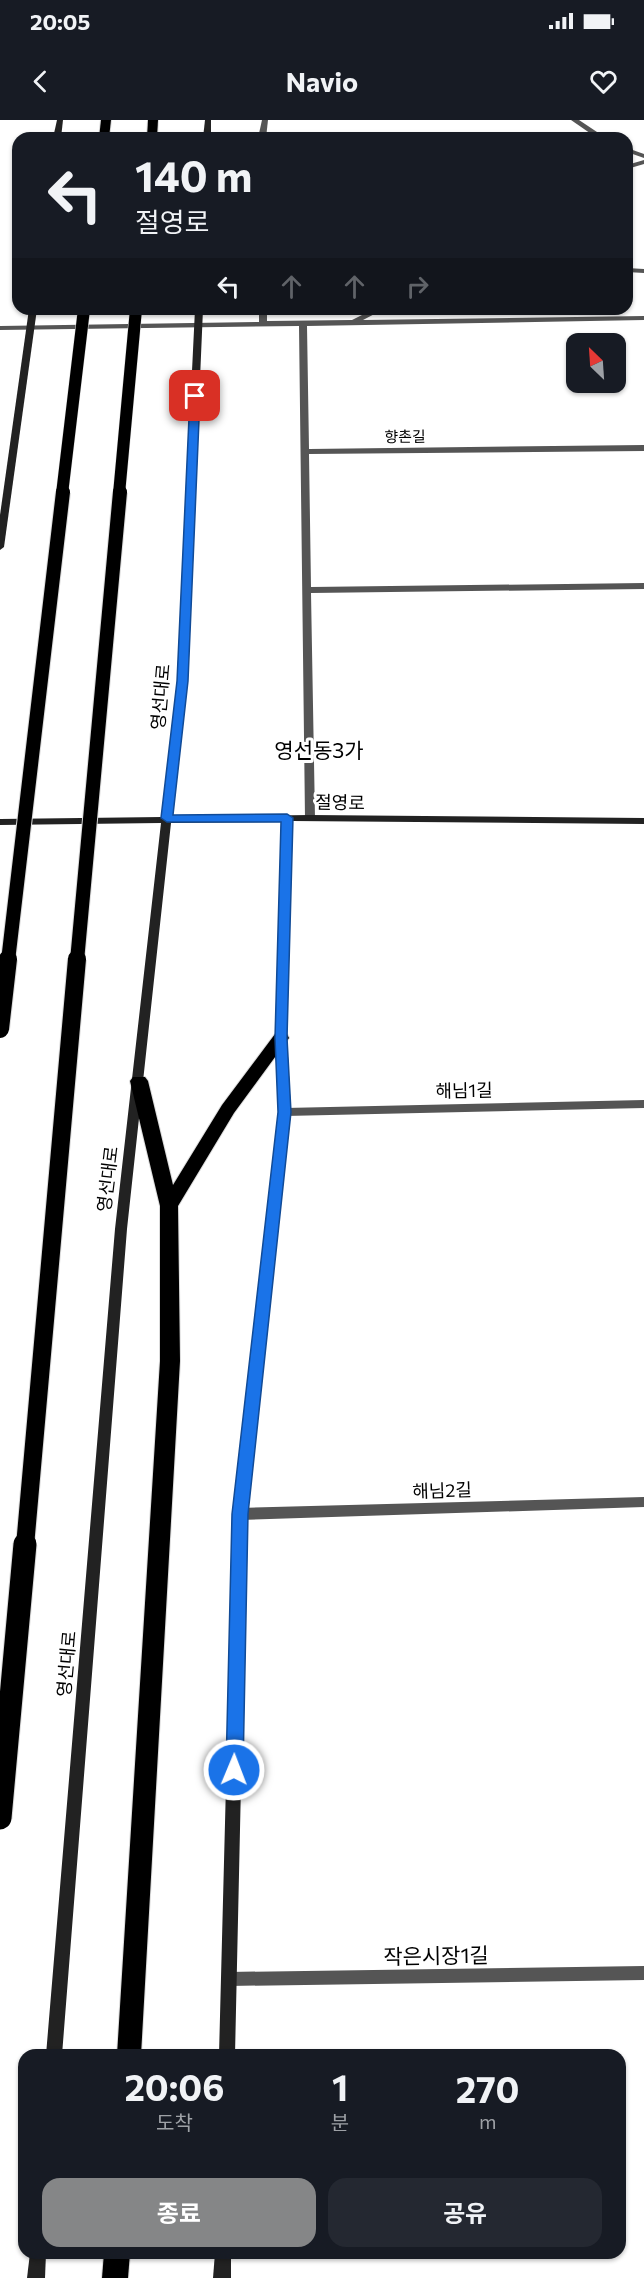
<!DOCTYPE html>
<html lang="ko">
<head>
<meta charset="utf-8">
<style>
  body { margin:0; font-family:Commissioner,"Noto Sans KR",sans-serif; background:#242831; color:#f1f3f6; height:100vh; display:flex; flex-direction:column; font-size:22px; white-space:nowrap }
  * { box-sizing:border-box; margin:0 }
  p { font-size:20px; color:#9ea1a6 }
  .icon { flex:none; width:33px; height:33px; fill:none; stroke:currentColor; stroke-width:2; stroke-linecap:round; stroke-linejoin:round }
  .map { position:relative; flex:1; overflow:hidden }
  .side { position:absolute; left:18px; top:1929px; width:608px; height:210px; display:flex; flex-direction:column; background:#171b24; border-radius:18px; box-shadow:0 2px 4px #0004 }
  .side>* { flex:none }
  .guide { position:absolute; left:12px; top:12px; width:621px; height:183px; border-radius:18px; box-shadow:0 2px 4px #0004; background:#171b24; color:#f1f3f6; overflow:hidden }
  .needle { width:39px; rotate:335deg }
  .controls { position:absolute; left:566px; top:213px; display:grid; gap:12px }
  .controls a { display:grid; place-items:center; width:60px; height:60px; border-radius:12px; background:#171b24; box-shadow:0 2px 4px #0004; font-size:30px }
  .pin { position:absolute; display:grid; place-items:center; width:51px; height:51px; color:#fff; margin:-26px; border-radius:12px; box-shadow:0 3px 9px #0006 }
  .me { position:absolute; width:66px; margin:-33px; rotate:1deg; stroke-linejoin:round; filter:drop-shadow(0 0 4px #0008) }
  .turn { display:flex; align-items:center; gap:21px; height:126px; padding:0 24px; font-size:27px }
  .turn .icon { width:78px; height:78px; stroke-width:2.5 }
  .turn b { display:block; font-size:42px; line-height:51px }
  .lanes { display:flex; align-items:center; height:57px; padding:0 24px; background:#0003; justify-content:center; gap:30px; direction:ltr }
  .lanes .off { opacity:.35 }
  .eta { display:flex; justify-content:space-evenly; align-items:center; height:102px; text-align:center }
  .eta b { font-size:36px; font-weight:700; line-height:42px }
  .primary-button { display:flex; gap:12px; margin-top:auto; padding:12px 24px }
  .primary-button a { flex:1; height:69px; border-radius:18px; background:#858687; color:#fff; font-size:24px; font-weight:700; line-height:69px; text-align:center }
  .primary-button a+a { background:#242831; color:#f1f3f6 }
  .status { display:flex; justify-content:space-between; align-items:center; height:42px; padding:0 30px; background:#171b24; direction:ltr }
  .status svg { height:16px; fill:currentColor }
  header { display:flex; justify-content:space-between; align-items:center; height:78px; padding:0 24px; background:#171b24; font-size:27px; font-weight:700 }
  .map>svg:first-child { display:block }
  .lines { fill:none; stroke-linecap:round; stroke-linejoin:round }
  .highway-casing { stroke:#dbdbdb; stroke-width:2 }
  .street { fill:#555; fill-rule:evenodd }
  .secondary { fill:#222; fill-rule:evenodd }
  .highway { fill:#000; fill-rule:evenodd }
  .highway-bridge-far3-casing { stroke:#dbdbdb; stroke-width:13; stroke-linecap:butt }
  .highway-bridge-far2-casing { stroke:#dbdbdb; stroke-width:16; stroke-linecap:butt }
  .highway-bridge-far1-casing { stroke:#dbdbdb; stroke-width:20; stroke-linecap:butt }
  .highway-bridge-casing { stroke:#dbdbdb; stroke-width:25; stroke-linecap:butt }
  .highway-bridge-far3 { stroke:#000; stroke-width:12 }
  .highway-bridge-far2 { stroke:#000; stroke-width:14 }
  .highway-bridge-far1 { stroke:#000; stroke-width:18 }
  .highway-bridge { stroke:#000; stroke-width:23 }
  .route { fill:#1a73e8; stroke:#114b97; stroke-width:1.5 }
  .labels { text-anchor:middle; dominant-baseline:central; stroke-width:6; stroke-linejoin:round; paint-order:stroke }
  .far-street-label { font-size:15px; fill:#000; stroke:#fff }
  .street-label { font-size:18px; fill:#000; stroke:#fff }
  .quarter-label { font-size:21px; fill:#000; stroke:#fff }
  .near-street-label { font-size:21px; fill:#000; stroke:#fff }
</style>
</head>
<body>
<div class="status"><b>20:05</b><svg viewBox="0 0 49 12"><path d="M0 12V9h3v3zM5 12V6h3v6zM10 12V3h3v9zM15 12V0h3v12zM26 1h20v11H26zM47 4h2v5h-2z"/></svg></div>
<header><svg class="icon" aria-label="back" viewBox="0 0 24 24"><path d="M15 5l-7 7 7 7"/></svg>Navio<svg class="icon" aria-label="heart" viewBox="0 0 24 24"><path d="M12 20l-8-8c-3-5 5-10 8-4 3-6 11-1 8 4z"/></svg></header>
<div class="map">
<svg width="644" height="2158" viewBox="0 0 644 2158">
  <rect width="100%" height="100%" fill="#fff"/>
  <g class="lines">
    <defs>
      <g id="highway">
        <polygon points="101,0 111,0 109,18 99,18"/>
        <polygon points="148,0 158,0 157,18 147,18"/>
        <polygon points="281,912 287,914 289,918 234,993 178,1086 180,1241 141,1935 117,1935 160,1241 160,1086 130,961 133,957 145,957 148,961 173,1065 222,985 275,914"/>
        <polygon points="104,2133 130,2133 128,2158 102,2158"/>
      </g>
    </defs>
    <use href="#highway" class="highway-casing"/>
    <g class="street">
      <polygon points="262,0 268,0 266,18 258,18"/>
      <polygon points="571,0 579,0 606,18 597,18"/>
      <polygon points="627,28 644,34 644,38 627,32"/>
      <polygon points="644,40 644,44 627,49 627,45"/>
      <polygon points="627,148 644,149 644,153 627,152"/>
      <polygon points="259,189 267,189 267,201 352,200 374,189 384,189 363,200 644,196 644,200 307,206 309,329 644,325 644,331 309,334 311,467 644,463 644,469 311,473 315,698 310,701 305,698 299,206 0,210 0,206 259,202"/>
      <polygon points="644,980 644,988 285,996 279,992 285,988"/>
      <polygon points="644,1377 644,1387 240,1400 235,1398 233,1394 235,1390 240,1388"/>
      <polygon points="644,1846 644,1860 229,1866 223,1864 221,1859 223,1854 229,1852"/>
    </g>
    <g class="secondary">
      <polygon points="57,0 63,0 61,18 53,18"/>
      <polygon points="205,0 211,0 211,18 203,18"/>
      <polygon points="29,189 37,189 4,427 0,430 0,395"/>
      <polygon points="195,189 203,189 187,561 172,697 310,695 644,698 644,704 292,701 287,918 291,992 247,1394 235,1935 219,1935 233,1394 279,992 275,918 282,702 171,703 127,1109 62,1935 46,1935 115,1109 161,703 0,705 0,699 162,697 177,561"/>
      <polygon points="30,2133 46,2133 45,2158 27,2158"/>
      <polygon points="215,2133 231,2133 231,2158 213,2158"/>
    </g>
    <use href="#highway" class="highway"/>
    <defs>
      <g id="highway-bridge-far3">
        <polyline points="62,374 84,189"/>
        <polyline points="119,374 136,189"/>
      </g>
      <g id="highway-bridge-far2">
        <polyline points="8,841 63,372"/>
        <polyline points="77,841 120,372"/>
      </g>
      <g id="highway-bridge-far1">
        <polyline points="0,909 8,839"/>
        <polyline points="25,1426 77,839"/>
      </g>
      <polyline id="highway-bridge" points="0,1698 25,1424"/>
    </defs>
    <use href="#highway-bridge-far3" class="highway-bridge-far3-casing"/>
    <use href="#highway-bridge-far2" class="highway-bridge-far2-casing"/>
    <use href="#highway-bridge-far1" class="highway-bridge-far1-casing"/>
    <use href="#highway-bridge" class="highway-bridge-casing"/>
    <use href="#highway-bridge-far3" class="highway-bridge-far3"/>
    <use href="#highway-bridge-far2" class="highway-bridge-far2"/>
    <use href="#highway-bridge-far1" class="highway-bridge-far1"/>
    <use href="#highway-bridge" class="highway-bridge"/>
  </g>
  <polygon class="route" points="195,273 200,276 188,561 173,695 287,694 293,698 287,918 291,992 248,1394 243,1650 240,1655 234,1657 228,1655 226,1650 232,1394 278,992 275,918 281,702 167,702 161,698 177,561 190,276"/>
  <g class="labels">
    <g class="far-street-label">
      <text transform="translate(405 316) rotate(-1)">향촌길</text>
    </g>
    <g class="street-label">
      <text transform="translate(160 577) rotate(-85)">영선대로</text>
      <text transform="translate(340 682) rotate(1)">절영로</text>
      <text transform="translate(464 970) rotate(-1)">해님1길</text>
      <text transform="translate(107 1059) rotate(-83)">영선대로</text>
      <text transform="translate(442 1370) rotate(-2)">해님2길</text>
      <text transform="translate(66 1544) rotate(-85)">영선대로</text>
    </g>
    <g class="quarter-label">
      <text x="319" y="629">영선동3가</text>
    </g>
    <g class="near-street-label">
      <text transform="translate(436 1835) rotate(-1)">작은시장1길</text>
    </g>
  </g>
</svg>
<div class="controls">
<a><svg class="needle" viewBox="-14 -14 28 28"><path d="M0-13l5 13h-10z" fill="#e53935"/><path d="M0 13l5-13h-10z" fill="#9ea1a6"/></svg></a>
</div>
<div class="pin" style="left:195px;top:276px;background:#d93025"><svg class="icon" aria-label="arrive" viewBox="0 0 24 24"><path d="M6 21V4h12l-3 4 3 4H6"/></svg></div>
<svg class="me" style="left:234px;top:1650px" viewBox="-20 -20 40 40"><circle r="17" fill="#1a73e8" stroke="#fff" stroke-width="3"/><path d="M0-11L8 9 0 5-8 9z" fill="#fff"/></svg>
<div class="guide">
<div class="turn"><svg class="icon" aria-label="left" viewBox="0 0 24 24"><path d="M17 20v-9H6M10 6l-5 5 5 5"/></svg><div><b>140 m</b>절영로</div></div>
<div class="lanes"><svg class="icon" aria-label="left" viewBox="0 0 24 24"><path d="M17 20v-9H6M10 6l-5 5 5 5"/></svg><svg class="icon off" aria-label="ahead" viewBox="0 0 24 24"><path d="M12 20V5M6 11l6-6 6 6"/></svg><svg class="icon off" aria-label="ahead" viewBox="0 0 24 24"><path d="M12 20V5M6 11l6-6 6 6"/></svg><svg class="icon off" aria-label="right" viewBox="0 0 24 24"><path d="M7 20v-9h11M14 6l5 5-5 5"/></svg></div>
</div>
<section class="side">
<div class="eta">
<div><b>20:06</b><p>도착</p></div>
<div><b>1</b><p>분</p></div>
<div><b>270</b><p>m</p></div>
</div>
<div class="primary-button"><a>종료</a><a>공유</a></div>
</section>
</div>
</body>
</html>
